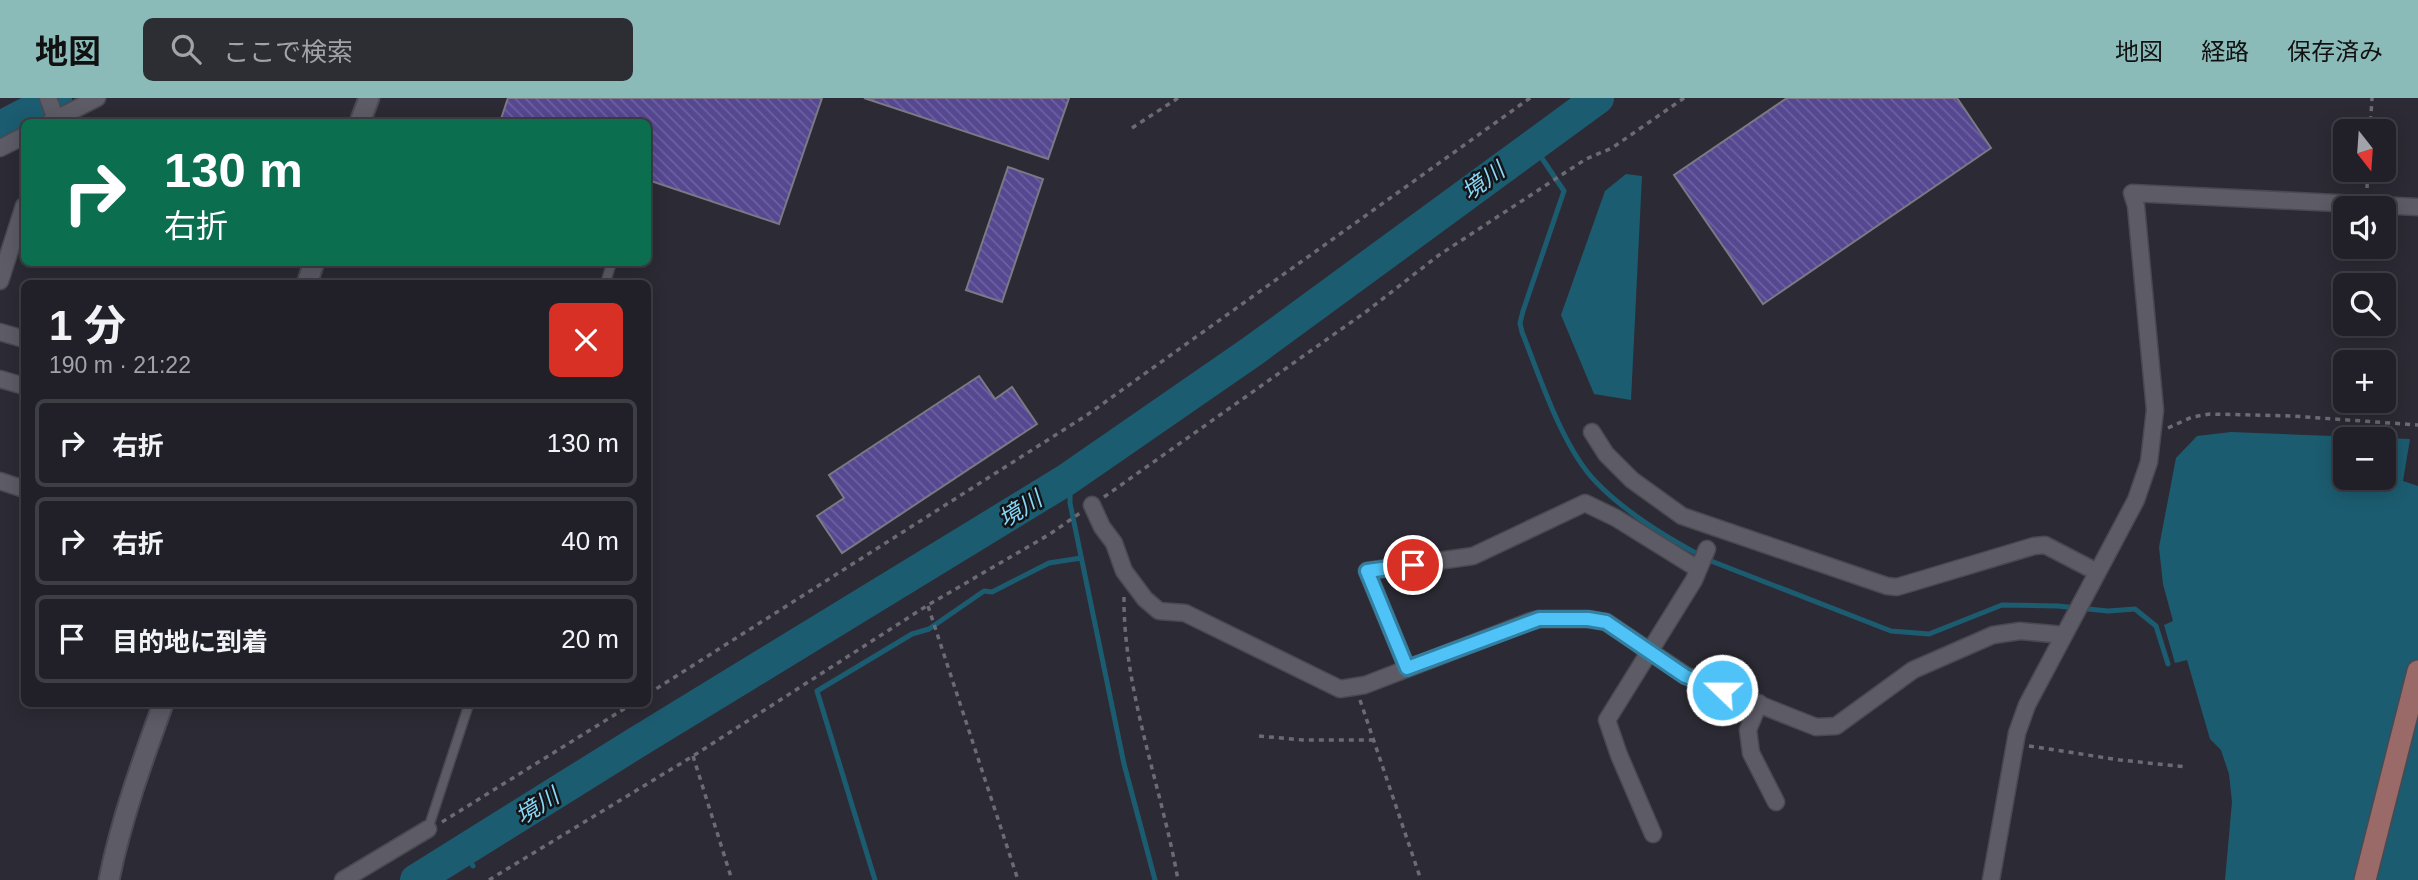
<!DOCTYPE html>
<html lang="ja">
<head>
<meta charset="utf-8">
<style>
  body { margin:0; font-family:Arial,"Noto Sans JP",sans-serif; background:#2d2d34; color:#f1f3f6; height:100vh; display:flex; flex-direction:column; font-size:26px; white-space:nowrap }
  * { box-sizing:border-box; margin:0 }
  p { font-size:23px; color:#a2a3a8 }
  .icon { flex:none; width:38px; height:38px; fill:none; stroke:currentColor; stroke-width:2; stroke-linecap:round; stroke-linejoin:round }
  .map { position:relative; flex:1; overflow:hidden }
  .side { position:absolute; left:21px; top:182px; width:630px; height:427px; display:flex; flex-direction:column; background:#212028; border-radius:10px; box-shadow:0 4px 18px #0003,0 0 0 2px #3e3e45 }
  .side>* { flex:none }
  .guide { position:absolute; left:21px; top:21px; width:630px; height:147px; border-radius:10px; box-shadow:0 4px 18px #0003,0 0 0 2px #3e3e45; background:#0b6e4f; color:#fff; overflow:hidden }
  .needle { width:46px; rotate:163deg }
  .controls { position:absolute; left:2333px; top:21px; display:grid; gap:14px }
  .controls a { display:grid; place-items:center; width:63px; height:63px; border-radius:10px; background:#212028; box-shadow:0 4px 18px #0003,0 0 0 2px #3e3e45; font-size:35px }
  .pin { position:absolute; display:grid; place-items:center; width:60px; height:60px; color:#fff; margin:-30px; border:4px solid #fff; border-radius:50%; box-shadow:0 2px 7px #0007 }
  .me { position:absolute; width:77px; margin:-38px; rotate:292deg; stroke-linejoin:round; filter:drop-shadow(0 0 5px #0008) }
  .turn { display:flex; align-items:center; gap:24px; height:147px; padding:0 28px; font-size:32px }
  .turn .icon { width:91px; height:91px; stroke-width:2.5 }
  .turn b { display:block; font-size:49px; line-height:60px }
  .round { display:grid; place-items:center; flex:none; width:74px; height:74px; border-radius:10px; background:#2d2d34 }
  .head { display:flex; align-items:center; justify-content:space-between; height:119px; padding:0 28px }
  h1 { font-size:42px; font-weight:700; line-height:52px }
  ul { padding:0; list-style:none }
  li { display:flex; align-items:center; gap:21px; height:88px; margin:0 14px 10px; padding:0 14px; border:4px solid #3e3e45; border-radius:10px }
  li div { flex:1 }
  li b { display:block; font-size:26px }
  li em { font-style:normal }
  header { display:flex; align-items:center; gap:42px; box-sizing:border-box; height:98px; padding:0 35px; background:#8bbbb9; color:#111 }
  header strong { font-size:33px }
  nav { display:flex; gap:38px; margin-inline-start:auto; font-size:24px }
  .search { width:490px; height:63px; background:#2d2d34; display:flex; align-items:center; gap:18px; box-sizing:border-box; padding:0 24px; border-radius:10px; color:#a2a3a8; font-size:26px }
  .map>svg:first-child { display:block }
  .water { fill:#1c5c70; fill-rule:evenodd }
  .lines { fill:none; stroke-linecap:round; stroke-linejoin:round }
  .stream { stroke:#1c5c70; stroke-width:5 }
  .river { stroke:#1c5c70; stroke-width:32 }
  .building { fill:url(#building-back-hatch); stroke:#7a7984; stroke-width:2 }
  .service-casing { stroke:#494951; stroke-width:11 }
  .minor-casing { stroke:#494951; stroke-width:19 }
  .tertiary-casing { stroke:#494951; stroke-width:23 }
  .primary-casing { stroke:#494951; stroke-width:24 }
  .path { stroke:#6c6b74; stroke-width:3.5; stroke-dasharray:5 5; stroke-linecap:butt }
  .service { stroke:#5c5b66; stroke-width:8 }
  .minor { stroke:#5c5b66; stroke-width:16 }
  .tertiary { stroke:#5c5b66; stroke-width:19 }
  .primary { stroke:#996a67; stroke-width:21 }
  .route-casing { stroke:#337fa1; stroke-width:18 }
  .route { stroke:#4fc3f7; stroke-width:12 }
  .labels { text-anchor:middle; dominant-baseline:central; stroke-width:5; stroke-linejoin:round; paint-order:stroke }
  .water-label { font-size:23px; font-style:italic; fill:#88d8f6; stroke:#141418 }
</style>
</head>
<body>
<header>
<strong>地図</strong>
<div class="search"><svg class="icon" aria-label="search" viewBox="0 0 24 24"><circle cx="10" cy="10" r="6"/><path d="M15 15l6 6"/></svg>ここで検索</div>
<nav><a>地図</a><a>経路</a><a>保存済み</a></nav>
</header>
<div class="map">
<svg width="2418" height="782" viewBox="0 0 2418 782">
  <defs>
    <pattern id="building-back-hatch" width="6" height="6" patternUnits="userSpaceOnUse" patternTransform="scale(1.75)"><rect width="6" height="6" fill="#564791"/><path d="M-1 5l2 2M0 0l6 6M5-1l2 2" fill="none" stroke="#6d61a0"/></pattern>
  </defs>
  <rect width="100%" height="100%" fill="#2c2b35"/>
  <g class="water">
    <polygon points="1626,76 1642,78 1631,302 1594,296 1561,217 1605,93"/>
    <path d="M 2231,334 L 2410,341 L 2403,383 L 2418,388 L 2418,782 L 2225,782 L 2232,704 L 2229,676 L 2221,652 L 2210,641 L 2187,562 L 2175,565 L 2164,527 L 2173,523 L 2163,486 L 2159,449 L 2176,360 L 2197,338 ZM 2345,341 L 2384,341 L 2384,380 L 2345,380 Z"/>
  </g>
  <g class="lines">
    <g class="stream">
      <path d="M 1533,47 L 1564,93 L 1523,213 L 1520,225 L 1522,234 C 1540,279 1562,349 1596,384 C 1628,417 1670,442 1711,463 L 1891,533 L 1929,536 L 2002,507 L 2058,508 L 2108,513 L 2135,511 L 2156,528 L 2168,566"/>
      <polyline points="1070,379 1070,405 1124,666 1155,782"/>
      <polyline points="464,752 473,768"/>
      <polyline points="875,782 817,593 912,536 929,531 984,493 992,494 1049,465 1081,460"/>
    </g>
    <g class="river">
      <polyline points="0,29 56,0"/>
      <polyline points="416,782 634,646 1066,382 1254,252 1598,0"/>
    </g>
  </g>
  <g class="building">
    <polygon points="508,0 822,0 779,126 648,82 648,24 500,24"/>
    <polygon points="864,0 1069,0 1048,61"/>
    <polygon points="1787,0 1957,0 1991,50 1763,206 1674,77"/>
    <polygon points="1008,69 1043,81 1002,204 966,192"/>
    <polygon points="979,278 995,301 1012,289 1037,326 842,455 817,418 844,400 829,377"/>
  </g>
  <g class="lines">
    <defs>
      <g id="service">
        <polyline points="605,186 612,164"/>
        <polyline points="428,731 469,606"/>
      </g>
      <g id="minor">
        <polyline points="48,0 56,21 54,24"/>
        <polyline points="50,24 97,0"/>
        <polyline points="0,50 24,38"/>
        <polyline points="0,183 24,108"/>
        <polyline points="0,234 24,241"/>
        <polyline points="0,281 24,288"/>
        <polyline points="1592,334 1606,356 1632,382 1682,418 1887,488 1897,489 2034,448 2045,447 2097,474"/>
        <polyline points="0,383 24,391"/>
        <polyline points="1092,407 1102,429 1114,445 1124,473 1145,501 1159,513 1185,515 1340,591 1365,587 1528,524 1539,521 1588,521 1606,524 1685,577 1816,629 1836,628 1913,572 1993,537 2020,533 2064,537"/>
        <polyline points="1407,570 1367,473 1473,458 1585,405 1616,420 1698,471"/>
        <polyline points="1759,605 1748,632 1751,655 1776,704"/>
        <polyline points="1653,736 1619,657 1607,622 1694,482 1707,451"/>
        <polyline points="343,782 428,731"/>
        <polyline points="1991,782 2017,635 2027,607 2136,402 2149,364 2155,312 2136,108 2132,95 2418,109"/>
      </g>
      <g id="tertiary">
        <polyline points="360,24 369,0"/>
        <polyline points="307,186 314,164"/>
        <path d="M 109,782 C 121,722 142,664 163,606"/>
      </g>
      <polyline id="primary" points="2365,782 2418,573"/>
    </defs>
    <use href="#service" class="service-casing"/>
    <use href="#minor" class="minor-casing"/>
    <use href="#tertiary" class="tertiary-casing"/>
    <use href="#primary" class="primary-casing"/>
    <g class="path">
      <polyline points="1132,30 1178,0"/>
      <polyline points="2370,33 2372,0"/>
      <polyline points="2367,90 2368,72"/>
      <polyline points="2168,330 2192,319 2210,316 2292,318 2418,327"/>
      <polyline points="1104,399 1367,213 1439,157 1586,61 1612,50 1684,0"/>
      <path d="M 1124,499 C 1123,591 1162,691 1178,782"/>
      <polyline points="928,508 1018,782"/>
      <polyline points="648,596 1087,317 1530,0"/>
      <polyline points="1360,602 1421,782"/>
      <polyline points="1259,638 1303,642 1373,642"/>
      <polyline points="2029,648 2120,662 2187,669"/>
      <polyline points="693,658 732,782"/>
      <polyline points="442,724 632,606"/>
      <polyline points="489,782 693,658 928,507 1050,436 1080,415"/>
    </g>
    <use href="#service" class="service"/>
    <use href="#minor" class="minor"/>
    <use href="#tertiary" class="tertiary"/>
    <use href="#primary" class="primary"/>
  </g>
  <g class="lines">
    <defs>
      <polyline id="route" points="1413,467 1367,473 1407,570 1539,521 1588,521 1606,524 1685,578 1722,592"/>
    </defs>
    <use href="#route" class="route-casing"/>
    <use href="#route" class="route"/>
  </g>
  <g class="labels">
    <g class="water-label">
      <text transform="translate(1483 83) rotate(-36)">境川</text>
      <text transform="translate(1020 411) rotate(-32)">境川</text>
      <text transform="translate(537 708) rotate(-32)">境川</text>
    </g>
  </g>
</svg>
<div class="controls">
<a><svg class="needle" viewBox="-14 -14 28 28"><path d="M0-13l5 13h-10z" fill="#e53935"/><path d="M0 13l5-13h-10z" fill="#a2a3a8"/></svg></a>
<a><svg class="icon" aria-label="sound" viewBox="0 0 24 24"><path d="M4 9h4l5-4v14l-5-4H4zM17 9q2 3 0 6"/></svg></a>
<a><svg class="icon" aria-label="search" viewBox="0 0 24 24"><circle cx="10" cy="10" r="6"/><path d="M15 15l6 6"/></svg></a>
<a>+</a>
<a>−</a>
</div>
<div class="pin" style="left:1413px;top:467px;background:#d93025"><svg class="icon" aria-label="arrive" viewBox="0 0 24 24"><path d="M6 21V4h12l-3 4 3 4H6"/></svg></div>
<svg class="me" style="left:1722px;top:592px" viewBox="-20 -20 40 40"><circle r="17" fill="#4fc3f7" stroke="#fff" stroke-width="3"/><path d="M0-11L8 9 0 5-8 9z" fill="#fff"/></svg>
<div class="guide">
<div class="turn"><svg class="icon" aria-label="right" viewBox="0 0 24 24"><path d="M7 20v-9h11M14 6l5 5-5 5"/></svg><div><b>130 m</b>右折</div></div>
</div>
<section class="side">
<div class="head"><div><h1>1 分</h1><p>190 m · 21:22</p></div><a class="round" style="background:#d93025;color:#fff"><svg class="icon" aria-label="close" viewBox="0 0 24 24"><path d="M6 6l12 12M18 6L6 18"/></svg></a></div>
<ul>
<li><svg class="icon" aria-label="right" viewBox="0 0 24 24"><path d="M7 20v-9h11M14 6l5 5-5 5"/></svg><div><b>右折</b></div><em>130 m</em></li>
<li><svg class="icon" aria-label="right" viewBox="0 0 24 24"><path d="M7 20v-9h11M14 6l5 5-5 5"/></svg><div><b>右折</b></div><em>40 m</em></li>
<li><svg class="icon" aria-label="arrive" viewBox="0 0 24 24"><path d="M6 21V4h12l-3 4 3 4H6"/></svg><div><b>目的地に到着</b></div><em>20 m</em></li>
</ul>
</section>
</div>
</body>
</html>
